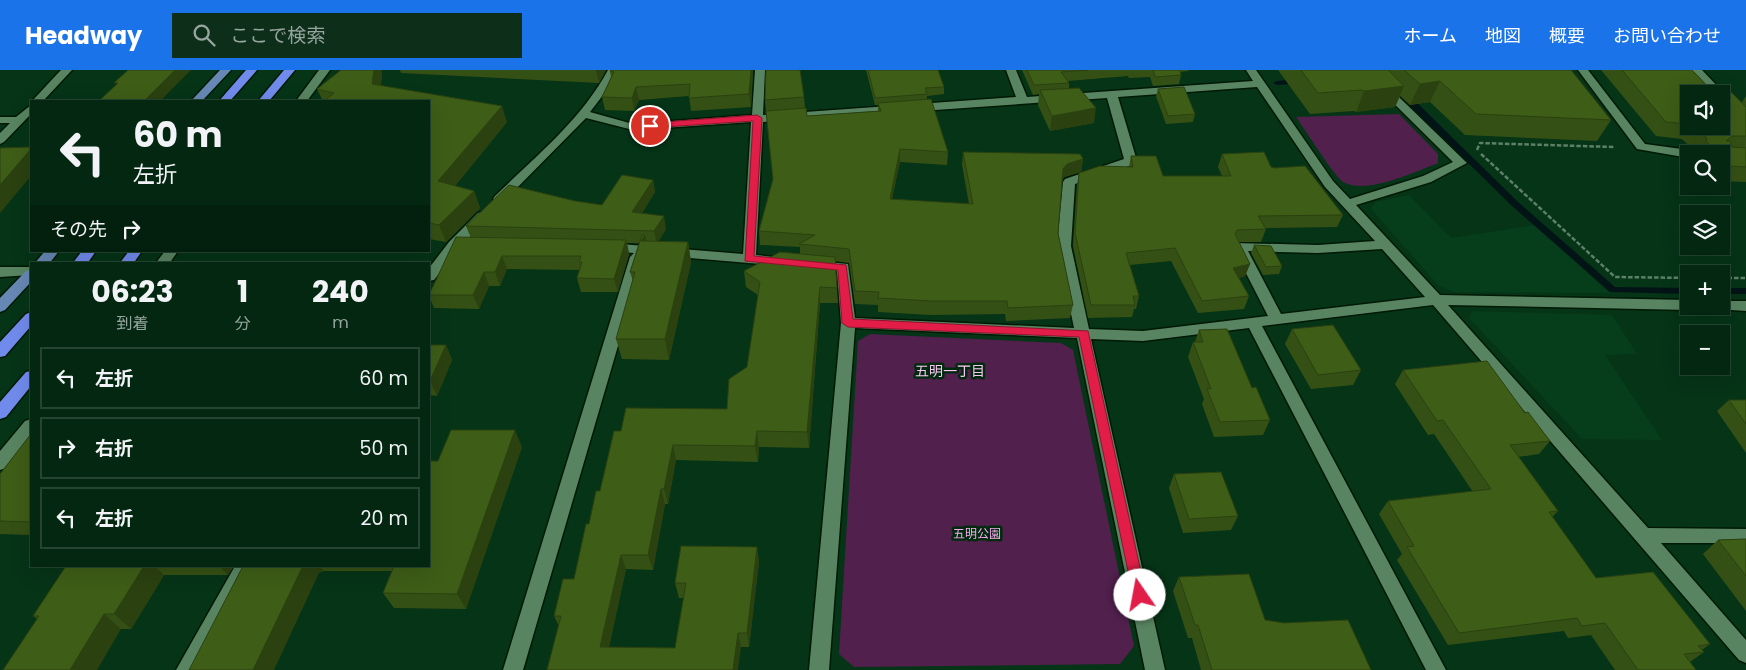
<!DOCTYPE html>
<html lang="ja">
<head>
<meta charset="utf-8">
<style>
  body { margin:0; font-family:Poppins,"Noto Sans JP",sans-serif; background:#0d2f1a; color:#f1f3f6; height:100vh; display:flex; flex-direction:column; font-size:19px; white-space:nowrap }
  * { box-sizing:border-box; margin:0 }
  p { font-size:16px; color:#97a59f }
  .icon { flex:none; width:28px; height:28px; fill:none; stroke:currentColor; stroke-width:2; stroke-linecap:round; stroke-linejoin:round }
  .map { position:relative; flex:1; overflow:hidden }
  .drawer { position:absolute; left:30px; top:192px; width:400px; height:305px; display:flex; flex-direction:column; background:#042711; border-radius:0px; box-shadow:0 5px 20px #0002,0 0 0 1px #254431 }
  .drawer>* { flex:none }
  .hud { position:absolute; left:30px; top:30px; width:400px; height:152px; border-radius:0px; box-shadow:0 5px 20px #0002,0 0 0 1px #254431; background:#042711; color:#f1f3f6; overflow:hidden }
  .tools { position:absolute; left:1680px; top:15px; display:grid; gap:10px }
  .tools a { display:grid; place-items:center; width:50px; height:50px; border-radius:0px; background:#042711; box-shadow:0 5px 20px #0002,0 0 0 1px #254431; font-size:25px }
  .pin { position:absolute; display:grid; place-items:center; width:42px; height:42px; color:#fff; margin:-21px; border:2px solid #fff; border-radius:50%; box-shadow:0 1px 5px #0007 }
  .me { position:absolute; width:55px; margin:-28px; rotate:348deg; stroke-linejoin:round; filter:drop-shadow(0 0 4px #0008) }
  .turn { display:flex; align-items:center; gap:18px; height:105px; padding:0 20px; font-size:22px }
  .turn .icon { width:65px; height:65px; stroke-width:2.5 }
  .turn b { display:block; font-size:35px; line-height:42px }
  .then { display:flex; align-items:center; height:48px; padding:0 20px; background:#0003; gap:10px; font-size:19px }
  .eta { display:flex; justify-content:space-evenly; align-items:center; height:85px; text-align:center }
  .eta b { font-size:30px; font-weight:700; line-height:35px }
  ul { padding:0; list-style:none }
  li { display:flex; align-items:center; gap:15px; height:62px; margin:0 10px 8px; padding:0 10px; border:2px solid #254431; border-radius:0px }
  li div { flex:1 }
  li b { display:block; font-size:19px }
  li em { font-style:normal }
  header { display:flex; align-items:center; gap:30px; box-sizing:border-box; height:70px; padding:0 25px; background:#1a73e8; color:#fff }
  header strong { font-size:24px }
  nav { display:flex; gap:28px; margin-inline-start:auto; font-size:18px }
  .search { width:350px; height:45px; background:#0d2f1a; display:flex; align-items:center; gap:12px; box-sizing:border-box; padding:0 18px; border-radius:0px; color:#97a59f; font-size:19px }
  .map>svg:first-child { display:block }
  .built { fill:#063e1b }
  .green { fill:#51204d }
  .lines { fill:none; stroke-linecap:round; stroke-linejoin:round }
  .stream { fill:#031417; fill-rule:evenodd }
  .lane-casing { stroke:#001a05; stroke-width:3 }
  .street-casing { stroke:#001a05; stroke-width:3 }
  .primary-casing { stroke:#001a05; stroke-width:3 }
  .highway-casing { stroke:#001a05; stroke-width:3 }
  .path { stroke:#5c8068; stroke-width:2.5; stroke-dasharray:4.5 2; stroke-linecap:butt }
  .lane { fill:#588461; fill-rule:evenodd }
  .street { fill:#588461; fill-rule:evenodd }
  .primary { fill:#6788b4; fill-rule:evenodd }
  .highway { fill:#718bec; fill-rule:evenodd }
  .wall { fill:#355014; fill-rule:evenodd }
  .shaded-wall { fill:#2b4110 }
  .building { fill:#3e5d17; stroke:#2b4110 }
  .route { fill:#e11d48; stroke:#92132f }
  .labels { text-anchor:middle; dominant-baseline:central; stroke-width:5; stroke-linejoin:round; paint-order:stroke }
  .park-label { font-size:12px; fill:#f9abf1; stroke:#002a0d }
  .neighbourhood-label { font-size:14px; fill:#f8c6f2; stroke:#002a0d }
</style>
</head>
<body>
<header>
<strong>Headway</strong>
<div class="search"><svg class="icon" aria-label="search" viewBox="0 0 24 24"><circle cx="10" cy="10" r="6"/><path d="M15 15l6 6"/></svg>ここで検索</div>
<nav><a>ホーム</a><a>地図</a><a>概要</a><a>お問い合わせ</a></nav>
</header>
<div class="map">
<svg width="1746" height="600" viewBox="0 0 1746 600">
  <rect width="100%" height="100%" fill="#063417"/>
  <g class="built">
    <polygon points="1409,125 1451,168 1536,155 1609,223 1454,222 1439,216 1371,139 1375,132"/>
    <polygon points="1472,241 1612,245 1637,284 1605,285 1662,370 1582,369 1469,248"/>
  </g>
  <g class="green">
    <path d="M 1399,44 L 1438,84 L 1438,93 C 1415,102 1366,125 1343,112 C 1335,107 1304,58 1296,47 Z"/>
    <polygon points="870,264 1061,273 1073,280 1134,576 1120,594 854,597 839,584 858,271"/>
  </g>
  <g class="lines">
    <g class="stream">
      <polygon points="1299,9 1303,11 1302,13 1277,15 1273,13 1277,11"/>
      <polygon points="1401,23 1407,23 1517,131 1615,217 1689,218 1689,224 1610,222 1511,135 1401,27"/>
      <rect x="1721" y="218" width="25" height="6"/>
    </g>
    <defs>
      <g id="lane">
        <polygon points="1578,0 1588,0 1645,74 1689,80 1695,84 1689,84 1689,88 1637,79"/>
        <polygon points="1691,0 1702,0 1723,22 1723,26 1721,24 1713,24"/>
      </g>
      <g id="street">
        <polygon points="61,0 72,0 43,31 32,31"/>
        <polygon points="319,0 330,0 307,31 296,31"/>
        <path d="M 608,0 L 618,0 L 610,16 L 590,42 L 633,54 L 752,45 L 755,0 L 765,0 L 763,45 L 1016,27 L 1006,0 L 1016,0 L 1027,27 L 1253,11 L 1246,0 L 1256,0 L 1333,111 L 1350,129 L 1423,106 L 1453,92 L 1360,0 L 1371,0 L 1467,93 L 1431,112 L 1356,135 L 1440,225 L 1689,230 L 1689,236 L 1695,236 L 1689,240 L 1448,235 L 1648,458 L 1746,459 L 1746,473 L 1661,473 L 1746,570 L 1746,593 L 1739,590 L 1433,235 L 1262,256 L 1446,600 L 1426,600 L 1249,258 L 1143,271 L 1091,269 L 1165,600 L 1145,600 L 1077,268 L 855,258 L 829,600 L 809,600 L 841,253 L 837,201 L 817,199 L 810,195 L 817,191 L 848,194 L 855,248 L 1074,258 L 1057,176 L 1063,112 L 1065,109 L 1124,89 L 1107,28 L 763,52 L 756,185 L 784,188 L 791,192 L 784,196 L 642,184 L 644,187 L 523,600 L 503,600 L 630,187 L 634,183 L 608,181 L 601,177 L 608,173 L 743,184 L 751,52 L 633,60 L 586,48 L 503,132 L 495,132 L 493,129 L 495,126 C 535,87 581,50 608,0 ZM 1257,17 L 1325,117 L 1375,171 L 1318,175 L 1234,173 L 1232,176 L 1268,246 L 1143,261 L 1089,259 L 1071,176 L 1075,114 L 1135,94 L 1137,91 L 1118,27 ZM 1382,179 L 1425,227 L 1281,244 L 1248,181 L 1318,183 Z"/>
        <polygon points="31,35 31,44 4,72 0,74 0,63 10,53 0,53 0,47 16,47"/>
        <polygon points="483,142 489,146 488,149 459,178 434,210 429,211 429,198 449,172 478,143"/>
        <polygon points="165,181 178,181 169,194 155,194"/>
        <polygon points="0,197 31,197 31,205 0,207"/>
        <polygon points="1721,231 1746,231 1746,241 1716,239 1714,236 1721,236"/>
        <polygon points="31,349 31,366 6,398 0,400 0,381 25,351"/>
        <polygon points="235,496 254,496 196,600 176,600"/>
      </g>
      <g id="primary">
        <polygon points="220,0 231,0 202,31 191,31"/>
        <polygon points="45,181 59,181 49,194 34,194"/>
        <polygon points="31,200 31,212 5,240 0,242 0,228 26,201"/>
      </g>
      <g id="highway">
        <polygon points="246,0 257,0 230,31 219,31"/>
        <polygon points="284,0 295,0 269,31 258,31"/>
        <polygon points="82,181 96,181 87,194 72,194"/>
        <polygon points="129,181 142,181 133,194 119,194"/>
        <polygon points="31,242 31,256 5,286 0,287 0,272 26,244"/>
        <polygon points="31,301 31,316 6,347 0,349 0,332 26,302"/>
      </g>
    </defs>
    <use href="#lane" class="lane-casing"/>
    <use href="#street" class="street-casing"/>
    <use href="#primary" class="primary-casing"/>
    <use href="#highway" class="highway-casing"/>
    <g class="path">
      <polyline points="1477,80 1480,73 1614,77"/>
      <polyline points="1481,84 1615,207 1689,208"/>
      <polyline points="1721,208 1746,208"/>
    </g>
    <use href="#lane" class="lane"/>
    <use href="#street" class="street"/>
    <use href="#primary" class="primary"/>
    <use href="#highway" class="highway"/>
  </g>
  <g class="wall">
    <polygon points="341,0 381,0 382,3 381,15 507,52 455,116 474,121 480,138 446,172 429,169 429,31 323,31 317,19"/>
    <polygon points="400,0 606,0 599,13 401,3"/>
    <polygon points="753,0 751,37 691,41 689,26 639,30 634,41 605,40 602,27 611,7 610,1"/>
    <polygon points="866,0 938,0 944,17 944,24 927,26 927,30 948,82 947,95 900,92 892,129 969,134 962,95 963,82 1083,89 1081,102 1064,107 1062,110 1058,163 1073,235 1070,248 1006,251 1005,244 931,245 878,242 878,235 855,234 849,193 835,191 838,233 820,233 809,378 759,377 758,392 676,390 668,434 665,434 653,500 626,499 609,577 675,578 684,528 679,528 675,513 757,477 759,492 749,577 741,577 547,600 559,556 554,546 574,509 600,421 621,361 727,339 747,297 758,225 746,217 744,201 800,184 800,177 760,175 759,161 773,109 765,30 804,27 805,38 807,46 878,41 878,35 875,35"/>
    <polygon points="1022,0 1189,0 1188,1 1180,2 1181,5 1179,14 1153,16 1150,7 1129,8 1128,6 1068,11 1069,13 1069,19 1094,53 1050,61 1038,35 1039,24 1033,25"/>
    <polygon points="1278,0 1571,0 1611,50 1597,71 1465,65 1430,32 1410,35 1400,26 1395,37 1356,42 1354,41 1310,44"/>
    <path d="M 1601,0 L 1692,0 L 1712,21 L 1742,32 L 1746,26 L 1746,112 L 1721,111 L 1721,84 L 1696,84 L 1696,82 L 1682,69 L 1656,66 ZM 1689,24 L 1721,56 L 1689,56 Z"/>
    <polygon points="1158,19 1195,44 1193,52 1166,54 1156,26"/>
    <polygon points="1222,84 1271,97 1343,145 1337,157 1265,158 1266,159 1261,172 1239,172 1250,194 1245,206 1239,208 1249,226 1244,239 1198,243 1171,191 1130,195 1139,226 1136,239 1134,239 1132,247 1088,248 1073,176 1077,115 1079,103 1129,97 1131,86 1163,106 1222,106 1218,97"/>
    <polygon points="653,110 655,122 642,143 666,159 658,171 688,172 691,192 669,290 622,289 616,269 633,211 630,202 639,173 627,173 629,184 618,222 581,222 577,208 580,200 507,199 500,216 489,216 479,239 434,238 429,226 429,224 471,168 466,156 575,131 602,135"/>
    <polygon points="1254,175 1282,196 1279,204 1263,205 1251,183"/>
    <polygon points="1292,259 1361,300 1353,315 1311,319 1285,274"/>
    <polygon points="1199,260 1252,318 1270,350 1263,365 1214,367 1202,334 1204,329 1188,287 1193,272 1195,272"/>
    <polygon points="429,275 446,275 452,290 437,326 429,325"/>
    <polygon points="1403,300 1525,343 1550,371 1539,384 1518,387 1558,441 1552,447 1596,508 1710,574 1702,580 1704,582 1690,592 1696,600 1615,600 1591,565 1568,568 1564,561 1448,575 1397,490 1402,484 1379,444 1388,431 1473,422 1434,364 1428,365 1395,314"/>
    <polygon points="1729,330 1746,330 1746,383 1717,341"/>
    <polygon points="31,364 31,465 0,464 0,404"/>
    <polygon points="522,377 466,539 394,538 383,523 392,501 323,501 319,503 243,496 429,496 438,391"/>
    <polygon points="1174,404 1238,446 1231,460 1183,463 1169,418"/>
    <polygon points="1746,469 1746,541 1703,484 1718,470"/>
    <polygon points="66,496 234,496 228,505 164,505 131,559 121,559 37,549 33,546"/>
    <polygon points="1179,507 1265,550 1371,600 1201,600 1192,568 1188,568 1173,521"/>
  </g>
  <g class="shaded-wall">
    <polygon points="175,0 191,0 160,31 144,31"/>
    <polygon points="374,0 381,0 382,3 379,30 372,14"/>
    <polygon points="596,0 606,0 599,13 596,1"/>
    <polygon points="751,0 753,0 751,37 749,24"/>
    <polygon points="1440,11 1430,32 1410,35 1420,14"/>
    <polygon points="1404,16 1395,37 1356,42 1364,21"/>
    <polygon points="636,17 639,30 634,41 632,28"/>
    <polygon points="502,36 507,52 445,128 438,111"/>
    <polygon points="1096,38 1094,53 1050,61 1052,46"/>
    <polygon points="31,79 31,106 0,143 0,115"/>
    <polygon points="900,79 900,92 889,142 890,129"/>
    <polygon points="1083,89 1081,102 1064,107 1061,112 1063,99 1067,94"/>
    <polygon points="653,110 655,122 635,154 632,142"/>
    <polygon points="474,121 480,138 446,172 439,155"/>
    <polygon points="664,146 666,159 657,174 654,161"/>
    <polygon points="645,165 650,185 641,171"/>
    <polygon points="626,170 629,184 618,222 614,209"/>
    <polygon points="688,172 691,192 669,290 665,269"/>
    <polygon points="502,186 507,199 500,216 495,202"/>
    <polygon points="1250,194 1245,206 1229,211 1233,198"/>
    <polygon points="484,202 489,216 479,239 473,225"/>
    <polygon points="820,217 820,233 809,378 807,362"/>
    <polygon points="446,275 452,290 437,326 430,311"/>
    <polygon points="515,360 522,377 466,539 457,524"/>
    <polygon points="757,361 759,377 758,392 755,376"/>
    <polygon points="673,375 676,390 668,434 664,419"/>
    <polygon points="661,419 665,434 653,500 648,485"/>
    <polygon points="757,477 759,492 749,577 747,563"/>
    <polygon points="621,485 626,499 606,591 600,577"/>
    <polygon points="144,496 155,496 164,505 131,559 114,544"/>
    <polygon points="219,496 234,496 228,505"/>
    <polygon points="303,496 320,496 323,501 319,503 274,600 253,600"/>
    <polygon points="104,544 121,559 97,600 70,600"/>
    <polygon points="738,563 741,577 738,600 733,600"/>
  </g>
  <g class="building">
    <polygon points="128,0 175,0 144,31 99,31 118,13 114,13"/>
    <polygon points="341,0 374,0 372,14 502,36 438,111 474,121 439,155 429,153 429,31 324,31 334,23 317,19"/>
    <polygon points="611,0 751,0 749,24 689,28 690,14 636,17 632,28 602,27 614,2 610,1"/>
    <polygon points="766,0 800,0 804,27 765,30"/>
    <polygon points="868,0 938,0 944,17 925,18 927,24 875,28"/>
    <polygon points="1027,0 1089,0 1061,2 1069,13 1034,15"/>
    <polygon points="1153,0 1180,0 1181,5 1155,7"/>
    <polygon points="1301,0 1388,0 1404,16 1364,21 1362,20 1318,23"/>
    <polygon points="1404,0 1571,0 1611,50 1476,44 1440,11 1420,14"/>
    <polygon points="1622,0 1692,0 1712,21 1730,21 1746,37 1746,66 1732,66 1726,71 1730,71 1732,77 1746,78 1746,97 1729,96 1721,88 1721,84 1717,84 1706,71 1707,68 1694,56 1721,56 1721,24 1689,24 1689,54 1666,52"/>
    <polygon points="1184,17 1195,44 1168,46 1158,19"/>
    <polygon points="1079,18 1096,38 1052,46 1040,20"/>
    <polygon points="931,29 948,82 900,79 890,129 973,134 963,82 1080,84 1083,89 1067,94 1063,99 1058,163 1073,235 1008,238 1007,231 932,231 878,228 879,222 855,221 849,179 799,174 815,165 759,161 773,109 766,41 806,38 807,46 881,41 878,33"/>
    <polygon points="31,77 31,79 0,115 0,78"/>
    <polygon points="1264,82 1271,97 1274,98 1305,96 1343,145 1258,146 1266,159 1237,160 1235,164 1250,194 1233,198 1249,226 1202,231 1175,178 1126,183 1139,226 1133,226 1135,235 1091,235 1075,163 1079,103 1100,96 1133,97 1131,86 1156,86 1163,106 1231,106 1222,84"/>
    <polygon points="622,105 653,110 632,142 664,146 654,161 466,156 509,115 575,131 602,135"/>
    <polygon points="642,165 645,165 641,171 688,172 665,269 616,269 635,202 630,202"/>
    <polygon points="456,167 626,170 614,209 577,208 582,192 579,192 581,186 502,186 495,202 484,202 473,225 429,225"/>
    <polygon points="1254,175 1271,176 1282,196 1266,197"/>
    <polygon points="780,182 835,187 837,218 820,217 807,362 757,361 755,376 673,375 664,419 661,419 648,485 621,485 600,577 675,578 686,513 675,513 681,476 757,477 747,563 738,563 733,600 547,600 561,546 554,546 563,509 574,509 586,454 589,454 596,421 600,421 614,361 621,361 626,338 727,339 729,309 747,297 760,212 744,201"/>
    <polygon points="1333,255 1361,300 1318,305 1292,259"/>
    <polygon points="1227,259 1252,318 1256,317 1270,350 1220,352 1207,319 1211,319 1193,272 1203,272 1199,260"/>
    <polygon points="429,275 446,275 430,311 429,311"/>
    <polygon points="1487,291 1525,343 1528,342 1550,371 1510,375 1558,441 1549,442 1596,508 1653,502 1710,574 1698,576 1704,582 1684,584 1696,600 1638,600 1605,553 1582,556 1577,548 1459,563 1407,477 1414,476 1388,431 1491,419 1443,350 1437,351 1403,300"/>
    <polygon points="1729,330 1746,330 1746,354"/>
    <polygon points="451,360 515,360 457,524 383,523 394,496 429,496 429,391 438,391"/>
    <polygon points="31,364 31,452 0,451 0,404"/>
    <polygon points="1221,402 1238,446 1189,449 1174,404"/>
    <polygon points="1746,469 1746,506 1718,470"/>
    <polygon points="66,496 144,496 114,544 104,544 70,600 3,600 39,546 33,546"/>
    <polygon points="243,496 303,496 253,600 189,600"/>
    <polygon points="1249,504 1265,550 1284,553 1348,550 1371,600 1212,600 1198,555 1195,555 1179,507"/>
  </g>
  <polygon class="route" points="757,45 762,48 754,186 846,195 853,249 1088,261 1146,525 1144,530 1140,531 1135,530 1133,525 1079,267 848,257 842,253 838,200 745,191 753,51 650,58 646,56 650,53"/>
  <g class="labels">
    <g class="park-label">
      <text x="977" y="463">五明公園</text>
    </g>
    <g class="neighbourhood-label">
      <text x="950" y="301">五明一丁目</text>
    </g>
  </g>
</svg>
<div class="tools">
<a><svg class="icon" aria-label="sound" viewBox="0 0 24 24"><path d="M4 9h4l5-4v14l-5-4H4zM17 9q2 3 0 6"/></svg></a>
<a><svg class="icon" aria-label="search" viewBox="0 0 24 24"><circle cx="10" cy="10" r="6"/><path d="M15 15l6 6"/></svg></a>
<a><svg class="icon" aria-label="layers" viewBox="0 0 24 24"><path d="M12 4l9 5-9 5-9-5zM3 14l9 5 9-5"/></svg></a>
<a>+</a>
<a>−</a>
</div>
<div class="pin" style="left:650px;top:56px;background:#d93025"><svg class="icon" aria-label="arrive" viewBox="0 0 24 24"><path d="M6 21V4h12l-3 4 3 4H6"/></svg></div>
<svg class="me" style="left:1140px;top:525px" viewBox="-20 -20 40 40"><circle r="19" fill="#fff"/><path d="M0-13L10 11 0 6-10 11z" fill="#e11d48"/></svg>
<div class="hud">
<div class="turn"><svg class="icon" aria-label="left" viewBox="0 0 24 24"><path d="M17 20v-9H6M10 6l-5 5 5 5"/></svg><div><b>60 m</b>左折</div></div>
<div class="then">その先<svg class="icon" aria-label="right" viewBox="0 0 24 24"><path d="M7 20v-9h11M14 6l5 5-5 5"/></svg></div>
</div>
<section class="drawer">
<div class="eta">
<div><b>06:23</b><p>到着</p></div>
<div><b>1</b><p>分</p></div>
<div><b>240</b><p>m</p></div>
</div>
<ul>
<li><svg class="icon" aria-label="left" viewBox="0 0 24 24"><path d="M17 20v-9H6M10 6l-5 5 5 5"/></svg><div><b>左折</b></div><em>60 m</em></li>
<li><svg class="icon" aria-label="right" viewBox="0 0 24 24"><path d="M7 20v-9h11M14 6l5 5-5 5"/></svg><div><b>右折</b></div><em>50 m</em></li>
<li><svg class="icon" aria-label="left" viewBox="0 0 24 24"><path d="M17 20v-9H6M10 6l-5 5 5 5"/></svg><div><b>左折</b></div><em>20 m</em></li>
</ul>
</section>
</div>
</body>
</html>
